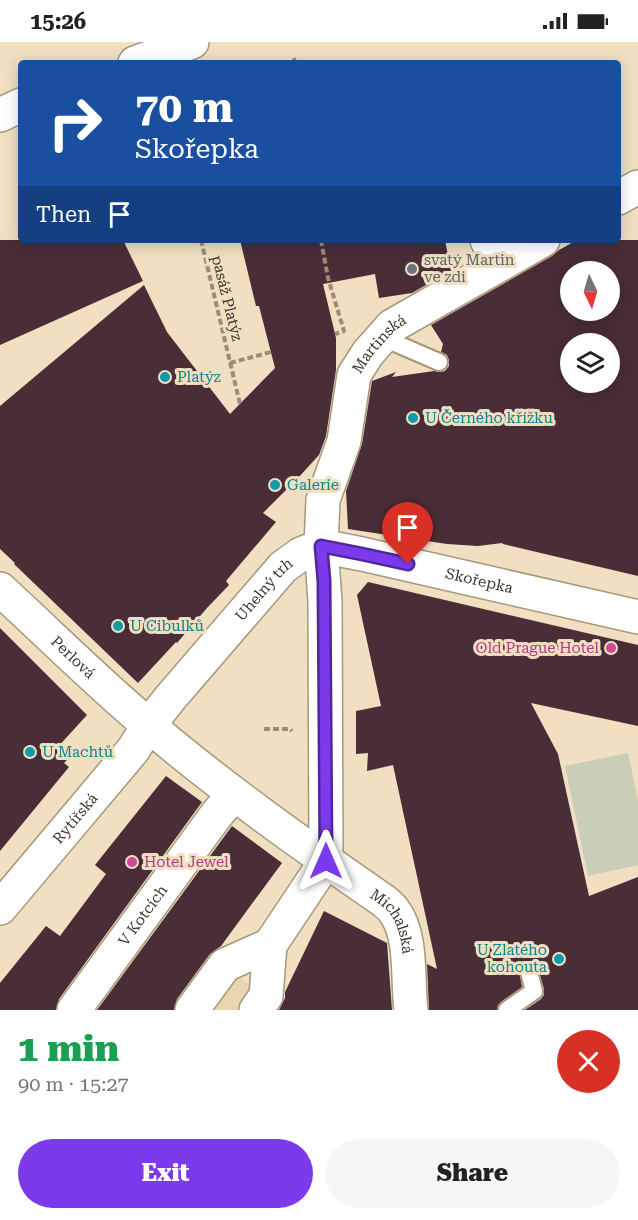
<!DOCTYPE html>
<html lang="en">
<head>
<meta charset="utf-8">
<style>
  body { margin:0; font-family:"Roboto Serif",serif; background:#f6f6f6; color:#222; height:100vh; display:flex; flex-direction:column; font-size:22px; white-space:nowrap }
  * { box-sizing:border-box; margin:0 }
  p { font-size:20px; color:#767676 }
  .icon { flex:none; width:33px; height:33px; fill:none; stroke:currentColor; stroke-width:2; stroke-linecap:round; stroke-linejoin:round }
  .map { position:relative; height:968px; overflow:hidden }
  .panel { display:flex; flex-direction:column; background:#fff; flex:1 }
  .panel>* { flex:none }
  .hud { position:absolute; left:18px; top:18px; width:603px; height:183px; border-radius:6px; box-shadow:0 3px 15px #0003; background:#1a4fa0; color:#fff; overflow:hidden }
  .needle { width:39px; rotate:175deg }
  .tools { position:absolute; left:560px; top:219px; display:grid; gap:12px }
  .tools a { display:grid; place-items:center; width:60px; height:60px; border-radius:50%; background:#fff; box-shadow:0 3px 15px #0003; font-size:30px }
  .pin { position:absolute; display:grid; place-items:center; width:51px; height:51px; color:#fff; margin:-62px -26px; border-radius:50% 50% 50% 0; rotate:-45deg; box-shadow:0 0 6px #0007 }
  .pin .icon { rotate:45deg }
  .me { position:absolute; width:66px; margin:-33px; rotate:0deg; stroke-linejoin:round; filter:drop-shadow(0 0 4px #0008) }
  .turn { display:flex; align-items:center; gap:21px; height:126px; padding:0 18px; font-size:27px }
  .turn .icon { width:78px; height:78px; stroke-width:2.5 }
  .turn b { display:block; font-size:42px; line-height:51px }
  .then { display:flex; align-items:center; height:57px; padding:0 18px; background:#0003; gap:12px; font-size:22px }
  .round { display:grid; place-items:center; flex:none; width:63px; height:63px; border-radius:32px; background:#f6f6f6 }
  .head { display:flex; align-items:center; justify-content:space-between; height:102px; padding:0 18px }
  h1 { font-size:36px; font-weight:800; line-height:45px; color:#1e9e55 }
  .cta { display:flex; gap:12px; margin-top:auto; padding:12px 18px }
  .cta a { flex:1; height:69px; border-radius:36px; background:#7c3aed; color:#fff; font-size:24px; font-weight:800; line-height:69px; text-align:center }
  .cta a+a { background:#f6f6f6; color:#222 }
  .status { display:flex; justify-content:space-between; align-items:center; height:42px; padding:0 30px; background:#fff; direction:ltr }
  .status svg { height:16px; fill:currentColor }
  .map>svg:first-child { display:block }
  .built { fill:#e9d5b0 }
  .green { fill:#caceb8 }
  .building { fill:#492d37; fill-rule:evenodd }
  .lines { fill:none; stroke-linecap:round; stroke-linejoin:round }
  .lane-casing { stroke:#a7977b; stroke-width:20 }
  .street-casing { stroke:#a7977b; stroke-width:36 }
  .path { stroke:#998d78; stroke-width:4; stroke-dasharray:6 3; stroke-linecap:butt }
  .lane { stroke:#fff; stroke-width:16 }
  .street { stroke:#fff; stroke-width:33 }
  .route-casing { stroke:#51269a; stroke-width:15 }
  .route { stroke:#7c3aed; stroke-width:10 }
  .worship-dot { fill:#6b7280; stroke:#f0dfc1; stroke-width:2 }
  .culture-dot { fill:#0f9aa8; stroke:#f0dfc1; stroke-width:2 }
  .hotel-dot { fill:#d1479c; stroke:#f0dfc1; stroke-width:2 }
  .labels { text-anchor:middle; dominant-baseline:central; stroke-width:6; stroke-linejoin:round; paint-order:stroke }
  .worship-label { font-size:15px; fill:#5b616d; stroke:#f0dfc1; text-anchor:start }
  .street-label { font-size:15px; fill:#3e372c; stroke:#f0dfc1 }
  .culture-label { font-size:15px; fill:#0d838f; stroke:#f0dfc1; text-anchor:start }
  .hotel-label { font-size:15px; fill:#b23c85; stroke:#f0dfc1; text-anchor:end }
</style>
</head>
<body>
<div class="status"><b>15:26</b><svg viewBox="0 0 49 12"><path d="M0 12V9h3v3zM5 12V6h3v6zM10 12V3h3v9zM15 12V0h3v12zM26 1h20v11H26zM47 4h2v5h-2z"/></svg></div>
<div class="map">
<svg width="638" height="968" viewBox="0 0 638 968">
  <rect width="100%" height="100%" fill="#f0dfc1"/>
  <polygon class="built" points="235,932 255,947 240,968 207,968"/>
  <polygon class="green" points="628,711 638,758 638,823 588,834 565,724"/>
  <g class="building">
    <polygon points="0,198 123,198 143,239 0,303"/>
    <polygon points="240,198 445,198 451,229 412,251 379,256 375,232 323,242 336,296 336,328 326,394 319,413 297,437 263,471 276,480 226,539 229,543 207,566 177,601 176,600 138,641 14,522 15,521 0,507 0,364 144,243 167,290 230,372 275,326 259,264 256,264"/>
    <path d="M 577,198 L 638,198 L 638,534 L 503,502 L 502,501 L 478,504 L 447,502 L 348,487 L 346,449 L 362,402 L 372,339 L 396,330 L 392,335 L 434,329 L 440,330 L 445,329 L 449,324 L 449,318 L 447,313 L 441,310 L 443,302 L 431,283 L 552,214 L 559,208 ZM 570,230 L 609,230 L 609,268 L 570,268 ZM 570,302 L 609,302 L 609,340 L 570,340 Z"/>
    <polygon points="368,540 638,603 638,684 531,661 558,712 589,854 638,835 638,968 525,968 541,957 544,953 544,947 537,923 532,920 527,920 522,922 519,928 522,945 501,960 498,963 497,968 429,968 427,922 437,927 393,723 367,729 368,711 356,712 356,669 381,664 357,553"/>
    <polygon points="0,586 87,673 56,707 68,717 64,721 69,725 0,809"/>
    <polygon points="166,734 202,760 59,957 56,968 0,968 0,941 46,884 60,894 106,832 95,823"/>
    <polygon points="232,784 282,821 251,863 221,904 210,912 177,957 174,968 97,968"/>
    <polygon points="324,869 387,901 392,968 279,968 285,956 285,950"/>
  </g>
  <g class="lines">
    <defs>
      <g id="lane">
        <polyline points="381,295 439,320"/>
        <polyline points="507,968 534,949 529,930"/>
      </g>
      <g id="street">
        <polyline points="135,21 192,0"/>
        <polyline points="0,73 21,63"/>
        <polyline points="618,156 638,145"/>
        <polyline points="487,198 499,223"/>
        <path id="s1" d="M 321,504 L 362,512 L 638,575"/>
        <path id="s2" d="M 0,547 C 49,592 96,639 147,682 C 222,746 303,803 384,859 C 387,862 392,865 394,869 C 413,894 407,938 411,968"/>
        <path id="s3" d="M 326,819 L 325,559 L 321,504 L 323,458 L 344,399 L 354,333 L 368,311 L 392,284 L 543,198"/>
        <path id="s4" d="M 0,866 L 133,708 L 148,684 L 171,655 L 283,525 L 301,512 L 321,504"/>
        <path id="s5" d="M 74,968 L 217,772 L 234,752"/>
        <polyline points="192,968 225,923 270,903"/>
        <polyline points="256,968 266,954 270,903 326,819"/>
      </g>
    </defs>
    <use href="#lane" class="lane-casing"/>
    <use href="#street" class="street-casing"/>
    <g class="path">
      <polyline points="294,16 295,21"/>
      <polyline points="201,198 240,362"/>
      <polyline points="321,198 328,236 344,289 335,292"/>
      <polyline points="230,321 271,310"/>
      <polyline points="264,687 290,687 292,689"/>
    </g>
    <use href="#lane" class="lane"/>
    <use href="#street" class="street"/>
  </g>
  <g class="lines">
    <defs>
      <polyline id="route" points="326,819 324,539 321,504 362,512 408,522"/>
    </defs>
    <use href="#route" class="route-casing"/>
    <use href="#route" class="route"/>
  </g>
  <circle class="worship-dot" cx="412" cy="227" r="6"/>
  <g class="culture-dot">
    <circle cx="165" cy="335" r="6"/>
    <circle cx="413" cy="376" r="6"/>
    <circle cx="275" cy="443" r="6"/>
    <circle cx="118" cy="584" r="6"/>
    <circle cx="30" cy="710" r="6"/>
    <circle cx="559" cy="917" r="6"/>
  </g>
  <g class="hotel-dot">
    <circle cx="611" cy="606" r="6"/>
    <circle cx="132" cy="820" r="6"/>
  </g>
  <g class="labels">
    <g class="worship-label">
      <text x="424" y="218">svatý Martin<tspan x="424" dy="17">ve zdi</tspan></text>
    </g>
    <g class="street-label">
      <text transform="translate(227 256) rotate(76)">pasáž Platýz</text>
      <text stroke="none"><textPath href="#s3" startOffset="531">Martinská</textPath></text>
      <text stroke="none"><textPath href="#s1" startOffset="162">Skořepka</textPath></text>
      <text stroke="none"><textPath href="#s4" startOffset="414">Uhelný trh</textPath></text>
      <text stroke="none"><textPath href="#s2" startOffset="100">Perlová</textPath></text>
      <text stroke="none"><textPath href="#s4" startOffset="117">Rytířská</textPath></text>
      <text stroke="none"><textPath href="#s5" startOffset="117">V Kotcích</textPath></text>
      <text stroke="none"><textPath href="#s2" startOffset="518">Michalská</textPath></text>
    </g>
    <g class="culture-label">
      <text x="177" y="335">Platýz</text>
      <text x="425" y="376">U Černého křížku</text>
      <text x="287" y="443">Galerie</text>
      <text x="130" y="584">U Cibulků</text>
      <text x="42" y="710">U Machtů</text>
      <text x="547" y="908" text-anchor="end">U Zlatého<tspan x="547" dy="17">kohouta</tspan></text>
    </g>
    <g class="hotel-label">
      <text x="599" y="606">Old Prague Hotel</text>
      <text x="144" y="820" text-anchor="start">Hotel Jewel</text>
    </g>
  </g>
</svg>
<div class="tools">
<a><svg class="needle" viewBox="-14 -14 28 28"><path d="M0-13l5 13h-10z" fill="#e53935"/><path d="M0 13l5-13h-10z" fill="#767676"/></svg></a>
<a><svg class="icon" aria-label="layers" viewBox="0 0 24 24"><path d="M12 4l9 5-9 5-9-5zM3 14l9 5 9-5"/></svg></a>
</div>
<div class="pin" style="left:408px;top:522px;background:#d93025"><svg class="icon" aria-label="arrive" viewBox="0 0 24 24"><path d="M6 21V4h12l-3 4 3 4H6"/></svg></div>
<svg class="me" style="left:326px;top:819px" viewBox="-20 -20 40 40"><path d="M0-17L14 15 0 8-14 15z" fill="#7c3aed" stroke="#fff" stroke-width="4"/></svg>
<div class="hud">
<div class="turn"><svg class="icon" aria-label="right" viewBox="0 0 24 24"><path d="M7 20v-9h11M14 6l5 5-5 5"/></svg><div><b>70 m</b>Skořepka</div></div>
<div class="then">Then<svg class="icon" aria-label="arrive" viewBox="0 0 24 24"><path d="M6 21V4h12l-3 4 3 4H6"/></svg></div>
</div>
</div>
<section class="panel">
<div class="head"><div><h1>1 min</h1><p>90 m · 15:27</p></div><a class="round" style="background:#d93025;color:#fff"><svg class="icon" aria-label="close" viewBox="0 0 24 24"><path d="M6 6l12 12M18 6L6 18"/></svg></a></div>
<div class="cta"><a>Exit</a><a>Share</a></div>
</section>
</body>
</html>
